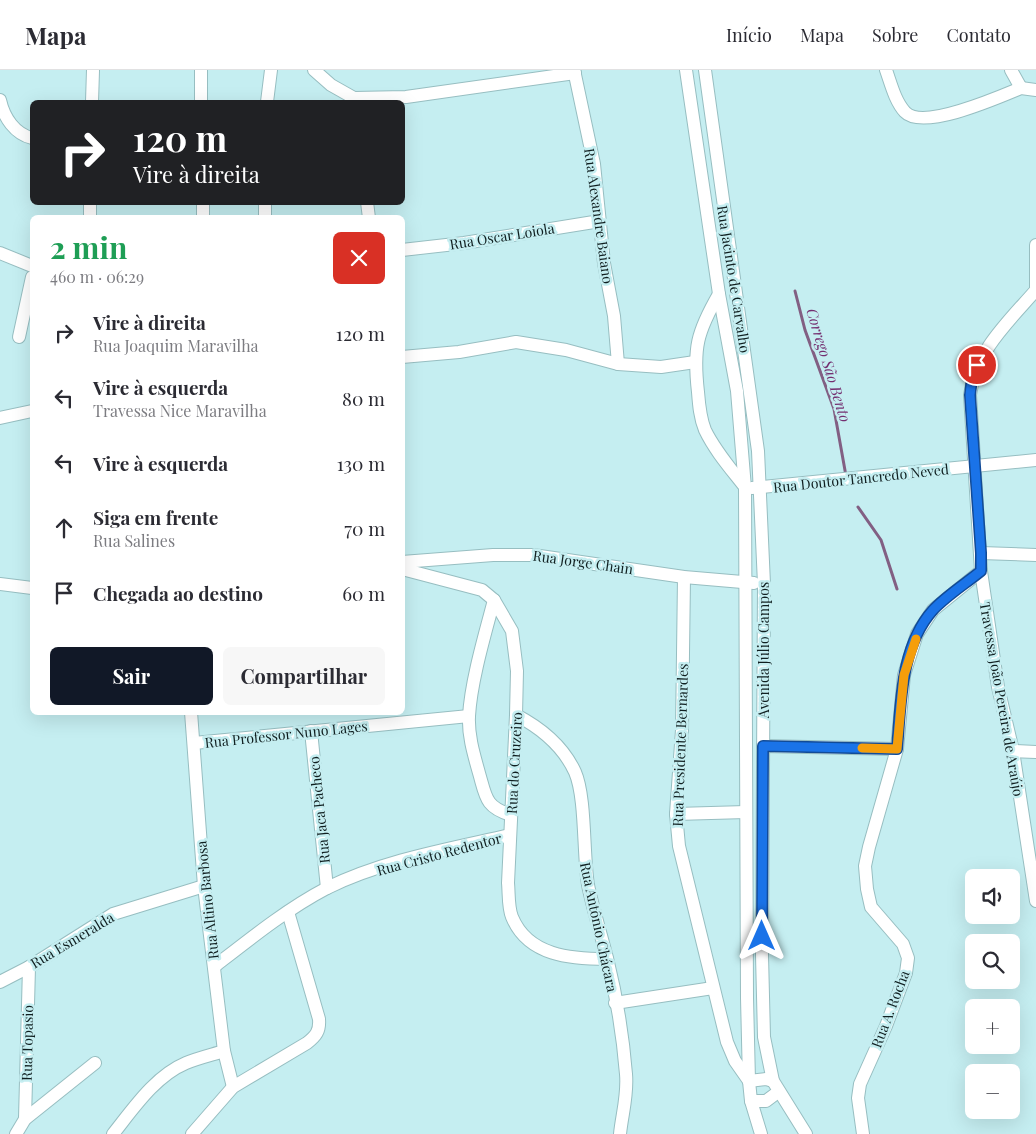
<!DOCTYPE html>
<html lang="pt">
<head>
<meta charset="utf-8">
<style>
  body { margin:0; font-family:"Playfair Display",serif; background:#f7f7f7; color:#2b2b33; height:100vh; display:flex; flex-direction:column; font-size:19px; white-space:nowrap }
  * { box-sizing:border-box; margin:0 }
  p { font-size:16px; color:#7c7c81 }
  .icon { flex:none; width:28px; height:28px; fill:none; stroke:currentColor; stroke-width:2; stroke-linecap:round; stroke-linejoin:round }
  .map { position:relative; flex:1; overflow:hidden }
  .panel { position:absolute; left:30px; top:145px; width:375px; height:500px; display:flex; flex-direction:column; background:#fff; border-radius:8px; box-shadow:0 5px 20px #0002 }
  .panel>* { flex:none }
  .banner { position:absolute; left:30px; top:30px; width:375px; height:105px; border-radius:8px; box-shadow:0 5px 20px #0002; background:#202124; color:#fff; overflow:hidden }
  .controls { position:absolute; left:965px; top:799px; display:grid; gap:10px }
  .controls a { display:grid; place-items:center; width:55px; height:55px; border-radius:8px; background:#fff; box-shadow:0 5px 20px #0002; font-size:25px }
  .pin { position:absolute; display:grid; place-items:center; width:42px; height:42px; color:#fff; margin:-21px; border:2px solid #fff; border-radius:50%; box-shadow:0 1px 5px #0007 }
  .me { position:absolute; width:55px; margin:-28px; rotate:0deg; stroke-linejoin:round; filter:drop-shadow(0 0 4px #0008) }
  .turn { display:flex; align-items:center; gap:18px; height:105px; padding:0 20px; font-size:22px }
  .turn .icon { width:65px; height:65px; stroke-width:2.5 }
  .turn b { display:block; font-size:35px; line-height:42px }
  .round { display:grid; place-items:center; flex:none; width:52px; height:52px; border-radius:8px; background:#f7f7f7 }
  .summary { display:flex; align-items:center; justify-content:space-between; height:85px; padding:0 20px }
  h1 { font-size:30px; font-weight:700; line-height:38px; color:#1e9e55 }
  .primary-button { display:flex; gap:10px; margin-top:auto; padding:10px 20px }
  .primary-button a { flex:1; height:58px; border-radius:8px; background:#111827; color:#fff; font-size:20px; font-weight:700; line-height:58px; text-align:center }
  .primary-button a+a { background:#f7f7f7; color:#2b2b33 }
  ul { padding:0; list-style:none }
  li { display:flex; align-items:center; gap:15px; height:65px; padding:0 20px }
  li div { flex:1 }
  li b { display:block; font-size:19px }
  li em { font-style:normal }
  header { display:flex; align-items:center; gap:30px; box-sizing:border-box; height:70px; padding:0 25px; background:#fff; border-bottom:1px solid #e1e1e2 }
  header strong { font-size:24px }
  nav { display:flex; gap:28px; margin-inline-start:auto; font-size:18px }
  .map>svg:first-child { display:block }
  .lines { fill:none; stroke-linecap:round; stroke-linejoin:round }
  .stream { stroke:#825f83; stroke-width:3 }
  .minor-casing { stroke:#97bec1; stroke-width:14 }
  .minor { stroke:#fff; stroke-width:12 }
  .route-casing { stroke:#114b97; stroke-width:12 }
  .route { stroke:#1a73e8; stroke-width:9 }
  .slow { stroke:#f59e0b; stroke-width:9 }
  .labels { text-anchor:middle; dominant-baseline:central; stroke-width:5; stroke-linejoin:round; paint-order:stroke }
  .street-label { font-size:14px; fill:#101f20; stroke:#c5eef1 }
  .water-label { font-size:15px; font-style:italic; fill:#742f70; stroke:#c5eef1 }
</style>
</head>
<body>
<header>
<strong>Mapa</strong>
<nav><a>Início</a><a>Mapa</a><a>Sobre</a><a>Contato</a></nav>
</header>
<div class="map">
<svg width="1036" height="1064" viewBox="0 0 1036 1064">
  <rect width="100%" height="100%" fill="#c5eef1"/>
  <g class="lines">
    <g class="stream">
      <polyline points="795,221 805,260 834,339 846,406"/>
      <polyline points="858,437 881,470 897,519"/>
    </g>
    <defs>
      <g id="minor">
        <polyline points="201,0 201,32"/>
        <polyline points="314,0 331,15 354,28"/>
        <polyline points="574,0 594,94 604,193 614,246 618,294"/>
        <polyline points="686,0 719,224 737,321 745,418 747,928 749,1011 751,1031 761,1064"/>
        <polyline points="705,0 758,381 764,514 762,885 764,967 773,1011 806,1064"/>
        <path d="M 886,0 C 891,14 895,31 905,42 C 923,61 999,27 1021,18 L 1036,20"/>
        <polyline points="1011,0 1021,18"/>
        <polyline points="354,28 406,27 575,3"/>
        <path d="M 0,30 C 4,48 15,64 32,68"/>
        <polyline points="92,32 93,0"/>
        <polyline points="267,32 271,0"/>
        <polyline points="203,132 203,148"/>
        <polyline points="265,132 265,148"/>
        <polyline points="367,132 369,148"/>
        <polyline points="90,148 90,132"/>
        <polyline points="1036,175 1036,217"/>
        <polyline points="402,180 464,173 600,151"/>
        <polyline points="0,183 32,196"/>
        <path d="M 1036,220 C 1008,252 975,282 970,325 L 981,501 L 998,617 L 1013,681 L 1036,831"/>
        <path d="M 719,224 C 697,262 693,278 698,322 C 699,335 700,348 705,360 C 715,381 731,399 745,417"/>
        <polyline points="19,267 32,207"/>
        <polyline points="402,287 459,282 516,272 566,280 618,294 661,297 695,292"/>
        <polyline points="0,348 32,341"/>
        <polyline points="752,418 1036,390"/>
        <polyline points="981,483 1036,485"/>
        <polyline points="402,492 493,485 533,485 684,507 754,513"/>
        <path d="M 402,499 L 482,520 L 494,530 L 512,561 L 517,601 L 516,645 L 508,813 C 509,823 508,837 512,847 C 528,886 571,889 607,889"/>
        <polyline points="684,507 682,660 676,744 679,776 727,972 735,991 749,1011"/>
        <polyline points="0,514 32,518"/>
        <path d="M 494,530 C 485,564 471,611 469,646 C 468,666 474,685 479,703 C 486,727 485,737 511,745"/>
        <polyline points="191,642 204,816 224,981 233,1017"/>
        <path d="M 516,645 C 541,658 563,676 575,702 C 586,727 583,784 588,815 C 593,839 601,864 607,888 C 616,924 623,967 626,1004 C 628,1025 622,1044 620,1064"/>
        <polyline points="311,661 327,818"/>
        <polyline points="194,673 469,646"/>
        <polyline points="763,676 897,679"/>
        <polyline points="1013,681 1036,682"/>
        <polyline points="676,744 746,742"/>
        <path d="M 215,896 C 251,868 287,839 327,818 C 384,790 449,779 510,765"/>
        <polyline points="0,912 29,897 113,844 204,816"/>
        <polyline points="615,933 713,918"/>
        <polyline points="749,1011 766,1009 773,1011"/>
        <polyline points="751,1031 766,1031 778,1022"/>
        <polyline points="25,1049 29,897"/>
        <polyline points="16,1064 25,1049 95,993"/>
        <path d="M 113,1064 C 133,1039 155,1006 186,993 C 198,988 211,985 224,981"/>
        <path d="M 192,1064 L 233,1017 L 307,973 C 316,966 320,961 319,949 L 288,842"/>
        <polyline points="863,1064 858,1028 860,1014 886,956 906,903 908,888 903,874 871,837 867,819 865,796 869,777 897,679 904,605 917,564 933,540 981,501"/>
      </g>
    </defs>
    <use href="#minor" class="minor-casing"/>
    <use href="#minor" class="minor"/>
  </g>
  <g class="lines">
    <defs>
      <path id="route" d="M 762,866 L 763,676 L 897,679 C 901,634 900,577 933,540 C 946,526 965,514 981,501 L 981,483 L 970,325 L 972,308 L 977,295"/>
    </defs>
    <use href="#route" class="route-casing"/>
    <use href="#route" class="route"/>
    <polyline class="slow" points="862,678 897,679 904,605 916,569"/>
  </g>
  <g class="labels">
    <g class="street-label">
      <text transform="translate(599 146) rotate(82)">Rua Alexandre Baiano</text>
      <text transform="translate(502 166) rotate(-9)">Rua Oscar Loiola</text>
      <text transform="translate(734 209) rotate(81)">Rua Jacinto de Carvalho</text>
      <text transform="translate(861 408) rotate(-6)">Rua Doutor Tancredo Neved</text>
      <text transform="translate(583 492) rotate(8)">Rua Jorge Chain</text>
      <text transform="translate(763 580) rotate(-90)">Avenida Júlio Campos</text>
      <text transform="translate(1002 629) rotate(80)">Travessa João Pereira de Araújo</text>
      <text transform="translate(286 664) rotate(-6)">Rua Professor Nuno Lages</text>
      <text transform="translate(680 675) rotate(-88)">Rua Presidente Bernardes</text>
      <text transform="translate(514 693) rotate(-87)">Rua do Cruzeiro</text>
      <text transform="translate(319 740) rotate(-96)">Rua Jaca Pacheco</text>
      <text transform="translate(439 784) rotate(-15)">Rua Cristo Redentor</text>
      <text transform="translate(207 830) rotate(-96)">Rua Altino Barbosa</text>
      <text transform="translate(599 857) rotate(78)">Rua Antônio Chácara</text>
      <text transform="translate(72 870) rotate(-31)">Rua Esmeralda</text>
      <text transform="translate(890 939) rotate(-69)">Rua A. Rocha</text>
      <text transform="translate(27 973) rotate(-89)">Rua Topasio</text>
    </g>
    <g class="water-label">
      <text transform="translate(829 295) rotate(73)">Corrego São Bento</text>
    </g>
  </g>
</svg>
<div class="controls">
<a><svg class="icon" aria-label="sound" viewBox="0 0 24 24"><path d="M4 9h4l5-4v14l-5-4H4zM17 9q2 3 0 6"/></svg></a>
<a><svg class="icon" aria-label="search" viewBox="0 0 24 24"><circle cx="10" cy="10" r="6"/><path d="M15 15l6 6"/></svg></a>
<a>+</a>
<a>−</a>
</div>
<div class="pin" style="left:977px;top:295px;background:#d93025"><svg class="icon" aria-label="arrive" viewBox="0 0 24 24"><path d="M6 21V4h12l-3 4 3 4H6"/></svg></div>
<svg class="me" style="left:762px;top:866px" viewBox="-20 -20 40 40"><path d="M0-17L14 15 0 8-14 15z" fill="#1a73e8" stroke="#fff" stroke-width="4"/></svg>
<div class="banner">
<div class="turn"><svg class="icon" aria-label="right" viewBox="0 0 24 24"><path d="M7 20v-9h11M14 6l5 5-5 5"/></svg><div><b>120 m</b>Vire à direita</div></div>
</div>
<section class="panel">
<div class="summary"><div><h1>2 min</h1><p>460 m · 06:29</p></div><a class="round" style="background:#d93025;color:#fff"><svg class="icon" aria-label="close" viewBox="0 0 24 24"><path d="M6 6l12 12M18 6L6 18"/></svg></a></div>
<ul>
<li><svg class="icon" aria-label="right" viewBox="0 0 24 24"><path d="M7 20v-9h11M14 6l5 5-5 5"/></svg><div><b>Vire à direita</b><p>Rua Joaquim Maravilha</p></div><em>120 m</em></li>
<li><svg class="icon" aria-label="left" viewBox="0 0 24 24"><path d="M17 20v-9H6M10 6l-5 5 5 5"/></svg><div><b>Vire à esquerda</b><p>Travessa Nice Maravilha</p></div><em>80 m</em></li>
<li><svg class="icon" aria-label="left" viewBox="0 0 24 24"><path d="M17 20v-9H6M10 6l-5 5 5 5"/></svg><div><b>Vire à esquerda</b></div><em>130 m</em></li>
<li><svg class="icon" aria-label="ahead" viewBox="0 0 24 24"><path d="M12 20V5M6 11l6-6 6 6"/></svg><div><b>Siga em frente</b><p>Rua Salines</p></div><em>70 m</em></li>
<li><svg class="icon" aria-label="arrive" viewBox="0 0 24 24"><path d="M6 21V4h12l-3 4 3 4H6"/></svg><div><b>Chegada ao destino</b></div><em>60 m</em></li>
</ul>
<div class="primary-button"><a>Sair</a><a>Compartilhar</a></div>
</section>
</div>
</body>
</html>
